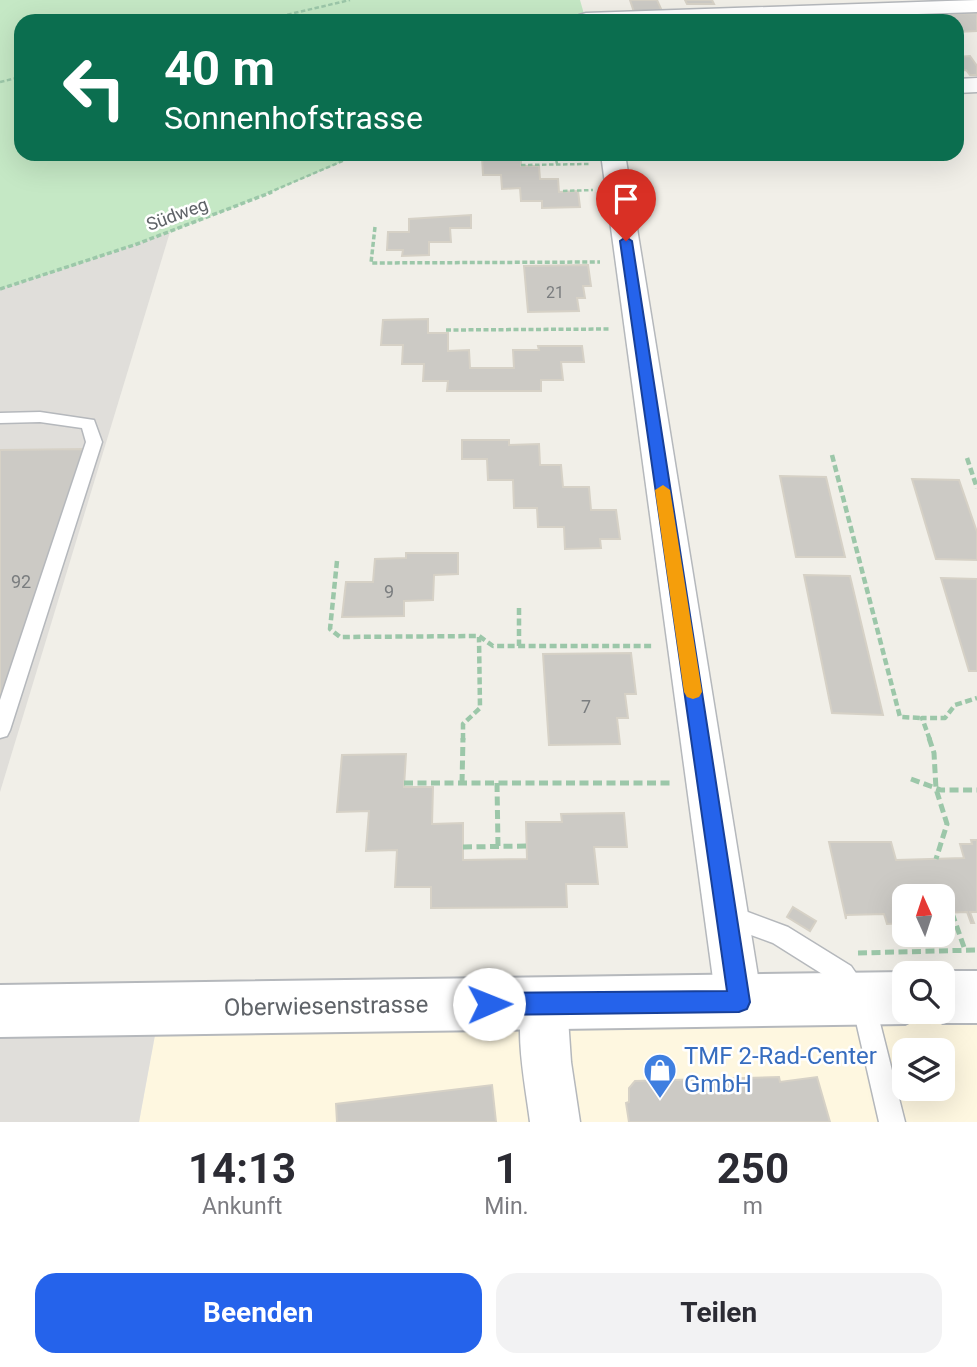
<!DOCTYPE html>
<html lang="de">
<head>
<meta charset="utf-8">
<style>
  body { margin:0; font-family:Roboto,sans-serif; background:#f2f2f3; color:#2b2b33; height:100vh; display:flex; flex-direction:column; font-size:26px; white-space:nowrap }
  * { box-sizing:border-box; margin:0 }
  p { font-size:23px; color:#7c7c81 }
  .icon { flex:none; width:38px; height:38px; fill:none; stroke:currentColor; stroke-width:2; stroke-linecap:round; stroke-linejoin:round }
  .map { position:relative; height:1122px; overflow:hidden }
  .details { display:flex; flex-direction:column; background:#fff; flex:1 }
  .details>* { flex:none }
  .guide { position:absolute; left:14px; top:14px; width:950px; height:147px; border-radius:21px; box-shadow:0 7px 28px #0002; background:#0b6e4f; color:#fff; overflow:hidden }
  .needle { width:46px; rotate:357deg }
  .controls { position:absolute; left:892px; top:884px; display:grid; gap:14px }
  .controls a { display:grid; place-items:center; width:63px; height:63px; border-radius:14px; background:#fff; box-shadow:0 7px 28px #0002; font-size:35px }
  .pin { position:absolute; display:grid; place-items:center; width:60px; height:60px; color:#fff; margin:-72px -30px; border-radius:50% 50% 50% 0; rotate:-45deg; box-shadow:0 0 7px #0007 }
  .pin .icon { rotate:45deg }
  .me { position:absolute; width:77px; margin:-38px; rotate:89deg; stroke-linejoin:round; filter:drop-shadow(0 0 5px #0008) }
  .turn { display:flex; align-items:center; gap:24px; height:147px; padding:0 35px; font-size:32px }
  .turn .icon { width:91px; height:91px; stroke-width:2.5 }
  .turn b { display:block; font-size:49px; line-height:60px }
  .eta { display:flex; justify-content:space-evenly; align-items:center; height:119px; text-align:center }
  .eta b { font-size:42px; font-weight:700; line-height:49px }
  .action { display:flex; gap:14px; margin-top:auto; padding:14px 35px }
  .action a { flex:1; height:80px; border-radius:21px; background:#2563eb; color:#fff; font-size:28px; font-weight:700; line-height:80px; text-align:center }
  .action a+a { background:#f2f2f3; color:#2b2b33 }
  .map>svg:first-child { display:block }
  .commercial { fill:#fef7e0; fill-rule:evenodd }
  .industrial { fill:#e0deda }
  .green { fill:#c5e8c5 }
  .building { fill:#cccac5; stroke:#d6d1c6; stroke-width:2 }
  .lines { fill:none; stroke-linecap:round; stroke-linejoin:round }
  .service-casing { stroke:#b5b8bc; stroke-width:3 }
  .minor-casing { stroke:#b5b8bc; stroke-width:3 }
  .tertiary-casing { stroke:#b5b8bc; stroke-width:4 }
  .path-far3 { stroke:#9cc7a9; stroke-width:2.5; stroke-dasharray:4.5 2.5; stroke-linecap:butt }
  .path-far2 { stroke:#9cc7a9; stroke-width:3.5; stroke-dasharray:5 2.5; stroke-linecap:butt }
  .path-far1 { stroke:#9cc7a9; stroke-width:4.5; stroke-dasharray:7 3.5; stroke-linecap:butt }
  .path { stroke:#9cc7a9; stroke-width:5; stroke-dasharray:9 4.5; stroke-linecap:butt }
  .service { fill:#fff; fill-rule:evenodd }
  .minor { fill:#fff; fill-rule:evenodd }
  .tertiary { fill:#fff; fill-rule:evenodd }
  .route { fill:#2563eb; stroke:#184099; stroke-width:2 }
  .slow { fill:#f59e0b }
  .labels { text-anchor:middle; dominant-baseline:central; stroke-width:5; stroke-linejoin:round; paint-order:stroke }
  .far-number-label { font-size:16px; fill:#7a7d7f }
  .far-street-label { font-size:18px; fill:#5f6368; stroke:#fff }
  .number-label { font-size:18px; fill:#7a7d7f }
  .near-street-label { font-size:24px; fill:#5f6368; stroke:#fff }
  .near-shop-label { font-size:24px; fill:#366cbe; stroke:#fff; text-anchor:start }
</style>
</head>
<body>
<div class="map">
<svg width="977" height="1122" viewBox="0 0 977 1122">
  <rect width="100%" height="100%" fill="#f1efe8"/>
  <path class="commercial" d="M 977,1020 L 977,1122 L 139,1122 L 155,1035 ZM 905,1050 L 943,1050 L 943,1088 L 905,1088 Z"/>
  <g class="industrial">
    <polygon points="170,232 0,792 0,289"/>
    <polygon points="0,1011 155,1035 139,1122 0,1122"/>
  </g>
  <path class="green" d="M 0,0 L 580,0 L 586,21 L 21,21 L 21,154 L 359,154 C 242,207 123,252 0,289 Z"/>
  <g class="building">
    <polygon points="630,0 657,0 662,11 634,12"/>
    <polygon points="685,0 712,0 714,4 687,4"/>
    <polygon points="977,13 977,31 957,32 957,21 947,21 941,14"/>
    <polygon points="970,56 977,66 977,75 970,75 966,70 957,71 957,57"/>
    <polygon points="482,157 521,157 521,166 539,166 540,179 558,179 559,192 578,191 580,207 542,208 542,201 521,201 520,188 502,189 501,175 483,175"/>
    <polygon points="471,215 471,228 450,228 451,242 429,242 429,255 402,256 403,250 387,250 388,232 409,232 409,219"/>
    <polygon points="588,265 591,286 583,286 585,298 577,298 579,311 528,312 524,266"/>
    <polygon points="428,319 428,333 448,333 448,351 469,350 470,368 514,368 513,350 539,350 538,346 582,346 584,362 561,362 563,380 541,380 541,391 447,391 448,381 423,381 424,364 402,364 403,345 381,345 383,320"/>
    <polygon points="462,440 509,440 509,445 539,444 540,465 561,465 563,487 589,487 591,510 616,510 620,539 600,539 601,548 565,549 564,527 538,527 537,508 514,508 513,480 488,480 487,459 462,459"/>
    <polygon points="84,449 0,713 0,450"/>
    <polygon points="780,476 826,477 845,557 796,557"/>
    <polygon points="912,479 959,480 977,532 977,560 936,559"/>
    <polygon points="406,553 458,553 458,574 434,575 433,600 404,601 404,616 342,617 346,582 373,582 375,559 406,558"/>
    <polygon points="804,575 850,576 883,715 832,713"/>
    <polygon points="941,578 977,579 977,671 969,671"/>
    <polygon points="631,653 636,694 625,694 628,718 617,718 620,744 549,745 543,654"/>
    <polygon points="406,754 404,787 433,787 432,824 463,823 463,860 527,859 526,822 562,822 561,814 624,813 627,847 594,847 598,884 566,884 567,907 431,908 431,887 395,887 397,850 366,851 369,811 337,812 342,755"/>
    <polygon points="971,840 977,840 977,912 970,912 974,923 971,923 967,912 943,913 943,896 905,896 905,923 887,924 884,914 846,915 846,919 829,842 891,842 896,860 964,858 960,844 972,844"/>
    <polygon points="793,907 816,921 810,931 787,917"/>
    <polygon points="779,1077 780,1082 817,1077 830,1122 629,1122 626,1103 629,1102 629,1088 635,1081"/>
    <polygon points="492,1085 496,1122 337,1122 336,1104"/>
  </g>
  <g class="lines">
    <defs>
      <g id="service">
        <polygon points="40,412 94,420 102,442 10,730 7,736 0,738 0,700 86,442 82,428 40,422 0,423 0,413"/>
        <polygon points="729,905 788,927 851,966 874,999 905,1122 879,1122 852,1004 835,982 773,943 721,924 718,916 721,908"/>
      </g>
      <g id="minor">
        <polygon points="977,0 977,12 710,21 576,19 579,15 586,13"/>
        <polygon points="977,78 977,92 957,93 957,79"/>
        <polygon points="601,154 625,154 762,1001 756,1018 739,1024 722,1018 716,1001"/>
        <path d="M 544,980 L 561,986 L 567,1003 L 571,1062 L 580,1122 L 530,1122 C 525,1082 512,1024 527,986 Z"/>
      </g>
      <polygon id="tertiary" points="943,971 977,971 977,1023 943,1023 924,1014 905,1024 0,1037 0,985 905,972 905,1012 943,1012 943,973 939,973"/>
    </defs>
    <use href="#service" class="service-casing"/>
    <use href="#minor" class="minor-casing"/>
    <use href="#tertiary" class="tertiary-casing"/>
    <g class="path-far3">
      <polyline points="260,21 350,0"/>
      <polyline points="0,82 21,77"/>
      <polyline points="555,154 557,164"/>
      <polyline points="521,165 589,164"/>
      <polyline points="563,191 593,190"/>
      <polyline points="268,193 359,154"/>
    </g>
    <g class="path-far2">
      <polyline points="375,227 371,263 600,262"/>
      <polyline points="0,289 137,244 272,192"/>
      <polyline points="446,330 609,329"/>
    </g>
    <g class="path-far1">
      <polyline points="832,455 900,717 922,718"/>
      <polyline points="967,458 977,488"/>
      <polyline points="337,561 330,629 340,637 479,636 493,646 654,646"/>
      <polyline points="519,608 519,646"/>
      <polyline points="463,740 463,724 480,708 479,637"/>
      <polyline points="930,740 922,718 945,718 955,705 977,698"/>
    </g>
    <g class="path">
      <polyline points="929,738 934,753 936,789 947,824 936,859"/>
      <polyline points="911,779 941,790 977,790"/>
      <polyline points="404,783 673,783"/>
      <polyline points="462,783 463,738"/>
      <polyline points="497,783 498,847"/>
      <polyline points="463,847 527,846"/>
      <polyline points="952,913 965,950"/>
      <polyline points="858,953 977,950"/>
    </g>
    <use href="#service" class="service"/>
    <use href="#minor" class="minor"/>
    <use href="#tertiary" class="tertiary"/>
  </g>
  <polygon class="route" points="626,237 632,241 750,1002 747,1009 739,1012 489,1015 482,1012 478,1004 482,996 489,993 727,991 620,241"/>
  <polygon class="slow" points="663,485 670,490 702,692 699,697 693,699 687,697 684,692 655,490"/>
  <defs>
    <symbol id="shop-pin" viewBox="-11 -11 22 30"><path d="M0 17L-7.5 6A9.5 9.5 0 1 1 7.5 6Z" fill="#3f7fe0" stroke="#fff"/><path d="M-5-2.5h2.3a2.7 3.5 0 0 1 5.4 0H5L5.5 6h-11ZM-1.5-2.5h3a1.5 2.3 0 0 0-3 0Z" fill="#fff"/></symbol>
  </defs>
  <g fill-rule="evenodd">
    <use href="#shop-pin" x="641" y="1051" width="38" height="52"/>
  </g>
  <g class="labels">
    <g class="far-number-label">
      <text x="555" y="292">21</text>
    </g>
    <g class="far-street-label">
      <text transform="translate(177 214) rotate(-20)">Südweg</text>
    </g>
    <g class="number-label">
      <text x="21" y="581">92</text>
      <text x="389" y="591">9</text>
      <text x="586" y="706">7</text>
    </g>
    <g class="near-street-label">
      <text transform="translate(326 1006) rotate(-1)">Oberwiesenstrasse</text>
    </g>
    <g class="near-shop-label">
      <text x="684" y="1056">TMF 2-Rad-Center<tspan x="684" dy="28">GmbH</tspan></text>
    </g>
  </g>
</svg>
<div class="controls">
<a><svg class="needle" viewBox="-14 -14 28 28"><path d="M0-13l5 13h-10z" fill="#e53935"/><path d="M0 13l5-13h-10z" fill="#7c7c81"/></svg></a>
<a><svg class="icon" aria-label="search" viewBox="0 0 24 24"><circle cx="10" cy="10" r="6"/><path d="M15 15l6 6"/></svg></a>
<a><svg class="icon" aria-label="layers" viewBox="0 0 24 24"><path d="M12 4l9 5-9 5-9-5zM3 14l9 5 9-5"/></svg></a>
</div>
<div class="pin" style="left:626px;top:241px;background:#d93025"><svg class="icon" aria-label="arrive" viewBox="0 0 24 24"><path d="M6 21V4h12l-3 4 3 4H6"/></svg></div>
<svg class="me" style="left:489px;top:1004px" viewBox="-20 -20 40 40"><circle r="19" fill="#fff"/><path d="M0-13L10 11 0 6-10 11z" fill="#2563eb"/></svg>
<div class="guide">
<div class="turn"><svg class="icon" aria-label="left" viewBox="0 0 24 24"><path d="M17 20v-9H6M10 6l-5 5 5 5"/></svg><div><b>40 m</b>Sonnenhofstrasse</div></div>
</div>
</div>
<section class="details">
<div class="eta">
<div><b>14:13</b><p>Ankunft</p></div>
<div><b>1</b><p>Min.</p></div>
<div><b>250</b><p>m</p></div>
</div>
<div class="action"><a>Beenden</a><a>Teilen</a></div>
</section>
</body>
</html>
